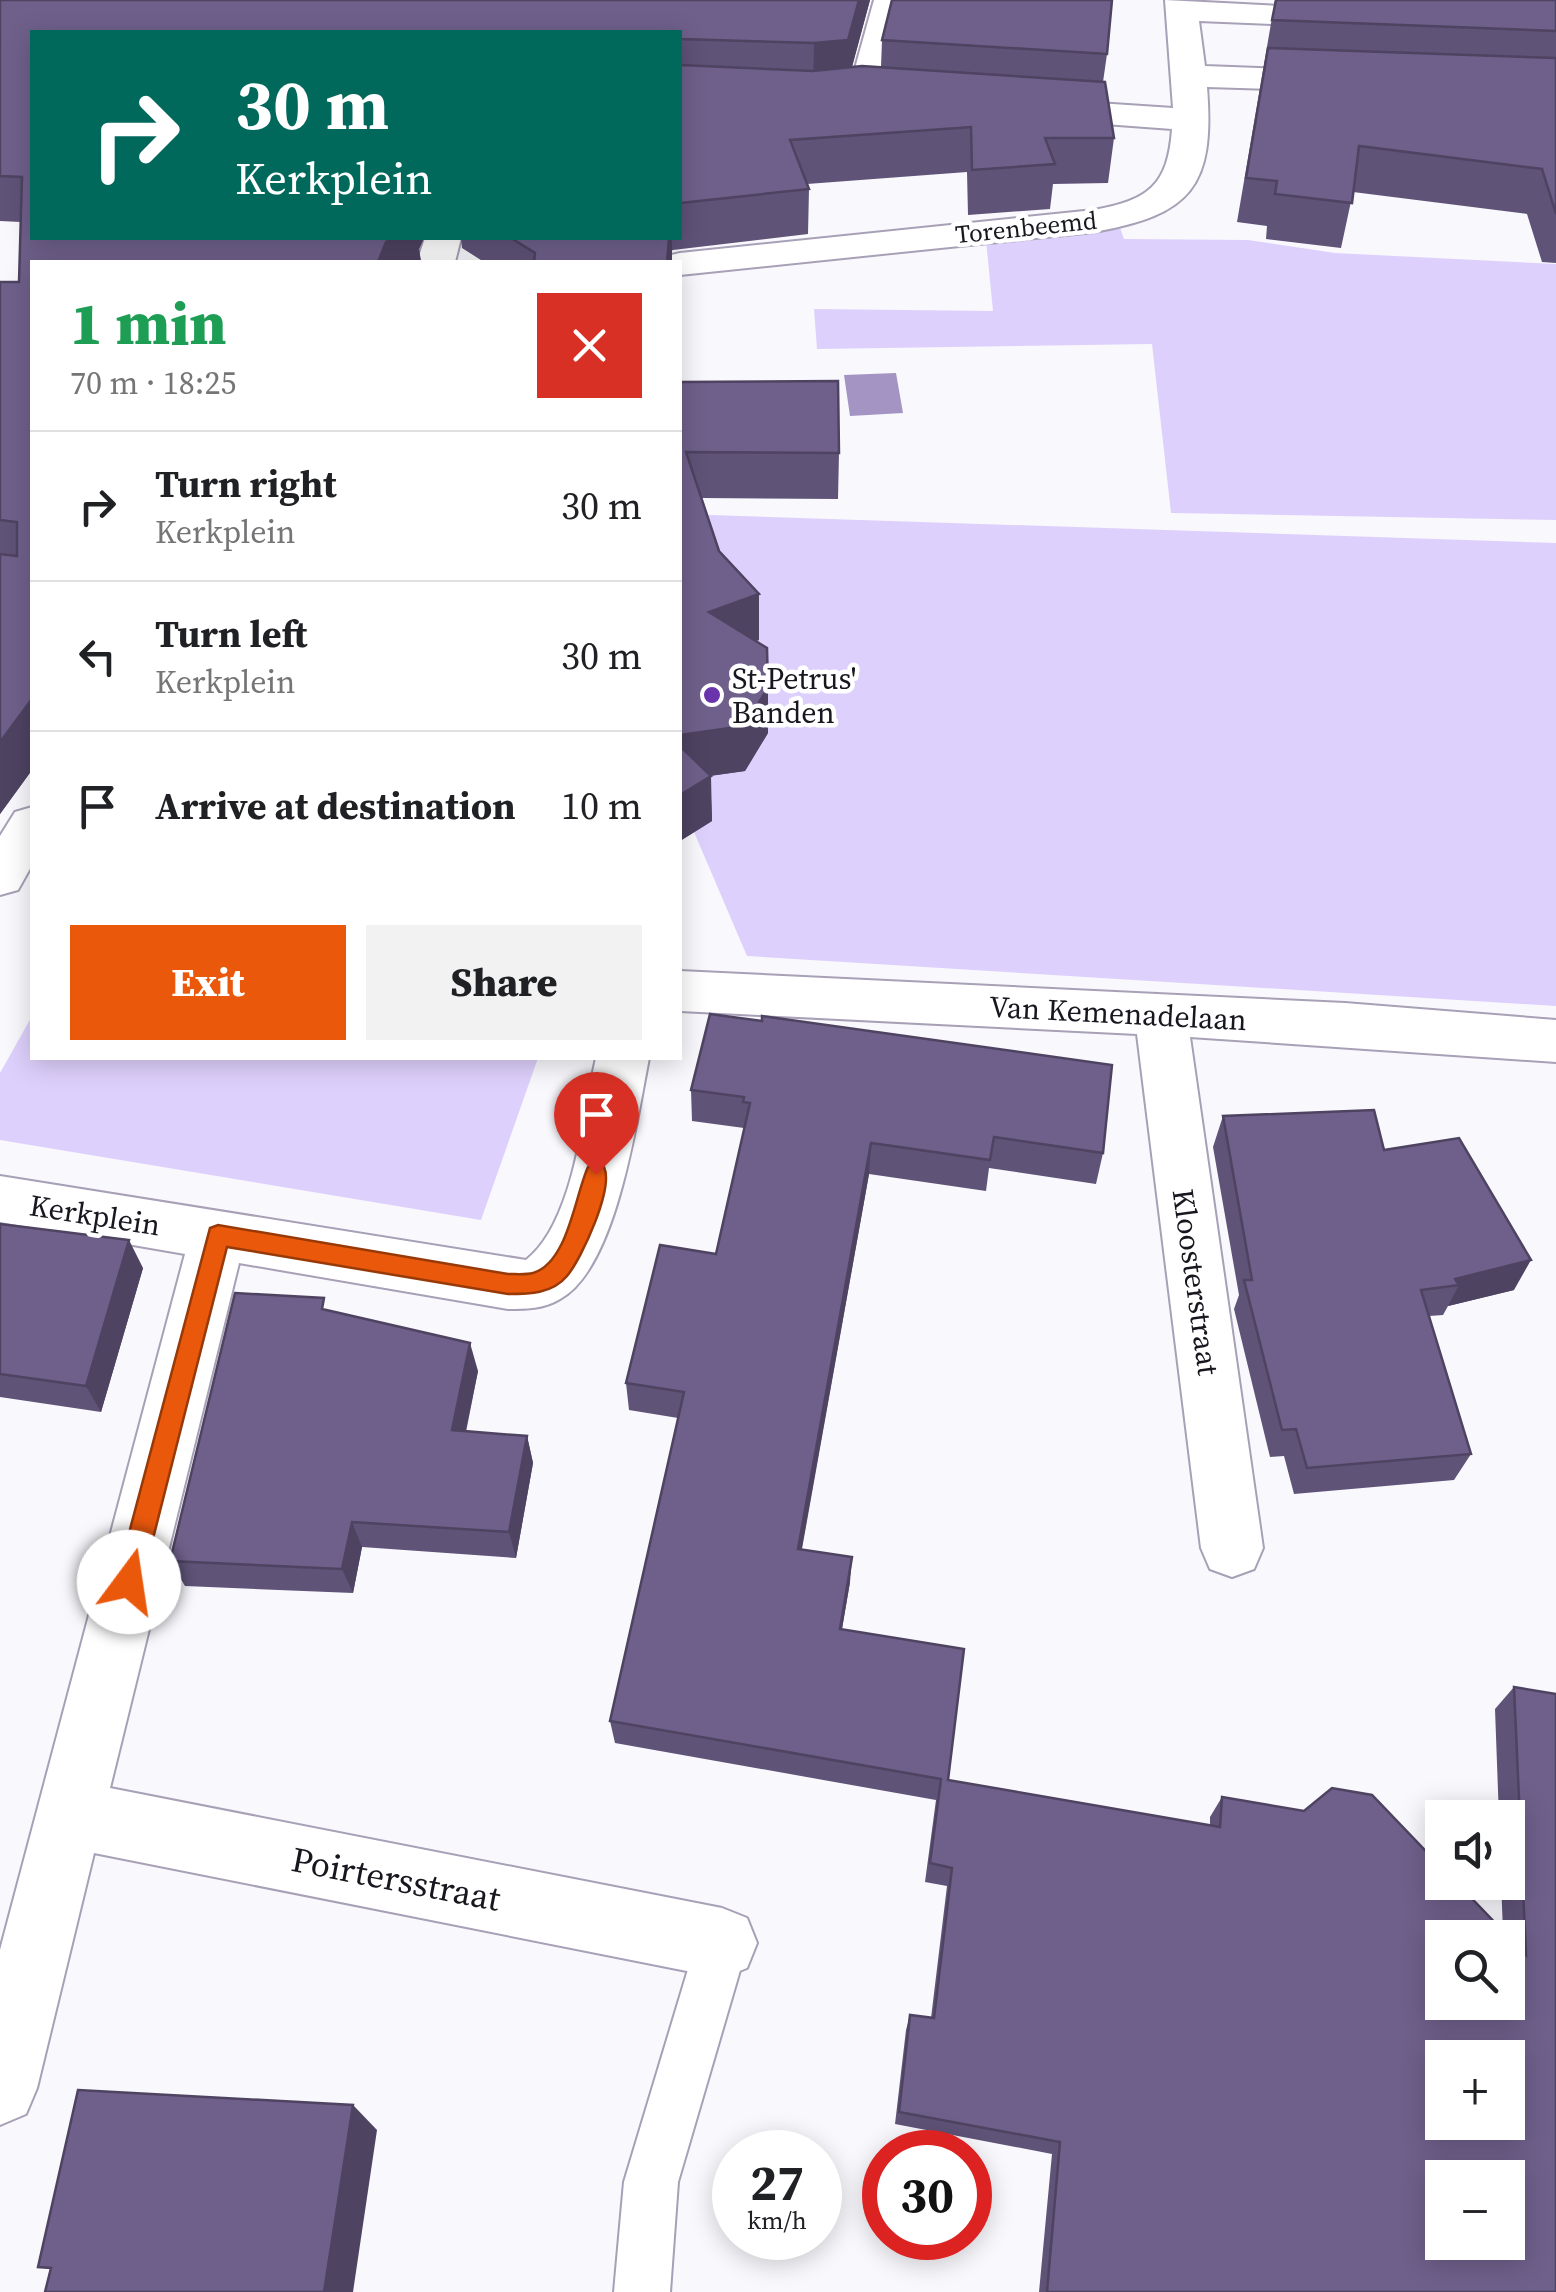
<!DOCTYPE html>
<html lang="en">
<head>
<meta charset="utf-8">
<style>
  body { margin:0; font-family:"Source Serif 4",serif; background:#f2f2f2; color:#202124; height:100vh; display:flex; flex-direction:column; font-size:38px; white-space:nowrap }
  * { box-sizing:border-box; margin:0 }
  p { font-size:32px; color:#757577 }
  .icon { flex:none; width:55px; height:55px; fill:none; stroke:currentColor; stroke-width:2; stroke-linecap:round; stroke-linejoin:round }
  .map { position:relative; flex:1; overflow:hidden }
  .details { position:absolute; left:30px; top:260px; width:652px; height:800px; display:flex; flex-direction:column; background:#fff; border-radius:0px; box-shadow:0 5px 25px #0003 }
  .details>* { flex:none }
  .banner { position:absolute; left:30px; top:30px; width:652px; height:210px; border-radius:0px; box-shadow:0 5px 25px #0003; background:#00695c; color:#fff; overflow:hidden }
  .tools { position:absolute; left:1425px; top:1800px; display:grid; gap:20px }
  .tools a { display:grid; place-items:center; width:100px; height:100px; border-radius:0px; background:#fff; box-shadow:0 5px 25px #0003; font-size:50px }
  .speed { position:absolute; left:712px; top:2130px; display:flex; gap:20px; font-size:50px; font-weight:700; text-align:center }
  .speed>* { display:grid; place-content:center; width:130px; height:130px; border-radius:50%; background:#fff; box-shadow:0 5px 25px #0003; line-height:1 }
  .speed small { font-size:25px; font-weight:400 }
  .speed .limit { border:15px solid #d22; background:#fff; color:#111 }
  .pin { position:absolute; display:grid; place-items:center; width:85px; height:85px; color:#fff; margin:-102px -42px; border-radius:50% 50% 50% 0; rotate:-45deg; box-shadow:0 0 10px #0007 }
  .pin .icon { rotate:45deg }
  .me { position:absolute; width:110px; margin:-55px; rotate:14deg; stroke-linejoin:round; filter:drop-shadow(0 0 8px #0008) }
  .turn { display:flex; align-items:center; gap:35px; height:210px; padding:0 40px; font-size:45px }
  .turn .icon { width:130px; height:130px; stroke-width:2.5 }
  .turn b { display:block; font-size:70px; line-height:85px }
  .round { display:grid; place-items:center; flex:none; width:105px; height:105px; border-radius:0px; background:#f2f2f2 }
  .overview { display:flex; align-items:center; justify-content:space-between; height:170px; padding:0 40px }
  h1 { font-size:60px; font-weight:800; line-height:75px; color:#1e9e55 }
  .action { display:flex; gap:20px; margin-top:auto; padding:20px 40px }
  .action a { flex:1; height:115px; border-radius:0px; background:#ea580c; color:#fff; font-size:40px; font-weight:800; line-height:115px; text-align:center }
  .action a+a { background:#f2f2f2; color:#202124 }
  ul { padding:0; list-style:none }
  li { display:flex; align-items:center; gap:30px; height:150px; padding:0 40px; border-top:2px solid #e0e0e0 }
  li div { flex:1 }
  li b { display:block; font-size:38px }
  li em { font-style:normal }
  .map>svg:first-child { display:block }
  .green { fill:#ded0fc }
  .water { fill:#a494c3 }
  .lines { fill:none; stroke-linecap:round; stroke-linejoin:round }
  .lane-casing { stroke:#a7a0b6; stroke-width:4 }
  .street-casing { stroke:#a7a0b6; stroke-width:4 }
  .lane { fill:#fff; fill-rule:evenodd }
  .street { fill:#fff; fill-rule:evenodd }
  .wall { fill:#5f5378 }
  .shaded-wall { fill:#4e4361 }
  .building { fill:#6f608b; stroke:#4e4361; stroke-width:2.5; fill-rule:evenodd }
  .route { fill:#ea580c; stroke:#983908; stroke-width:2.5 }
  .poi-dot { fill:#6a35ac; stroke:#fff; stroke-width:4 }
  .labels { text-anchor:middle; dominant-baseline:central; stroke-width:9; stroke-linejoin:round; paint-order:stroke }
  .far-street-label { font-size:25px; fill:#18161e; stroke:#fff }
  .poi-label { font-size:30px; fill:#18161e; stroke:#fff; text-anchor:start }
  .street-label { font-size:30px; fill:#18161e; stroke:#fff }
  .near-street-label { font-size:35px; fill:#18161e; stroke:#fff }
</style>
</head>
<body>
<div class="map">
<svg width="1556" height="2292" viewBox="0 0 1556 2292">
  <rect width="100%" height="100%" fill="#f9f8fd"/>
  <g class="green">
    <polygon points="1119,225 1124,239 1248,240 1335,253 1556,264 1556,520 1171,513 1152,344 817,349 814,309 993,311 986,240"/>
    <polygon points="680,514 1556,543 1556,1006 747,956 688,818"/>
    <polygon points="32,1016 32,1058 538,1058 481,1220 0,1140 0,1073"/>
  </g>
  <polygon class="water" points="896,373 903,413 850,416 844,375"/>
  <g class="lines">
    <defs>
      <g id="lane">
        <polygon points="874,0 898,0 873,97 860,105 847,97"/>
        <polygon points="722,1917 740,1925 748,1943 678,2182 670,2292 614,2292 624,2182 696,1943 704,1925"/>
      </g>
      <g id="street">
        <path d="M 1165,0 L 1360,10 L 1365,17 L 1360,24 L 1348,27 L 1199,21 L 1205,66 L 1338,71 L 1350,74 L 1355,81 L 1350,88 L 1338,91 L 1207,87 C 1215,187 1191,215 1094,232 L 680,275 L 680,262 L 662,262 L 667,256 L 680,253 L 1094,210 C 1148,200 1168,186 1172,129 L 1037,119 L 1025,116 L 1020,109 L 1025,102 L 1037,99 L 1173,108 Z"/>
        <polygon points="425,238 461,238 455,262 417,262"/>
        <polygon points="32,807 32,865 18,890 0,895 0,836 15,812"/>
        <polygon points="680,971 1345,1003 1556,1020 1556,1062 1190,1037 1263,1548 1254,1569 1232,1577 1210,1569 1201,1548 1137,1034 680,1011"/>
        <path d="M 596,1058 L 649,1058 C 637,1118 617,1268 560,1299 C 544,1309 526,1309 508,1309 L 239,1263 L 110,1788 L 722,1908 L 747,1918 L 757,1943 L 747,1968 L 722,1978 L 94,1853 L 37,2088 L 26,2114 L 0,2125 L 0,1950 L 185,1254 L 0,1222 L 0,1176 L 526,1260 C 574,1223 583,1114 596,1058 Z"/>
      </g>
    </defs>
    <use href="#lane" class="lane-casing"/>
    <use href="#street" class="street-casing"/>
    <use href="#lane" class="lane"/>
    <use href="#street" class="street"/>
  </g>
  <g class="wall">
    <polygon points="0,0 870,0 852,67 881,67 882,40 1107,54 1103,82 1114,138 1108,183 1053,184 1050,209 968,215 967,172 807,184 809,189 808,234 673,250 671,251 672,262 484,262 462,248 461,238 680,238 680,32 32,32 32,238 424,238 419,249 421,262 32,262 32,770 0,814 0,282 19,282 21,222 0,221"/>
    <polygon points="1275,0 1556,0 1556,263 1542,262 1527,214 1353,192 1341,248 1266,239 1267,226 1237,222"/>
    <polygon points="680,382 839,453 838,499 702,498 719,551 759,594 759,640 755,641 768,733 745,771 710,776 712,821 680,841"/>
    <polygon points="710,1014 1103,1153 1096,1184 989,1168 986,1191 869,1174 802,1549 850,1582 842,1629 948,1780 1210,1825 1210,1817 1222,1797 1503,1931 1501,1882 1508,1882 1508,1818 1499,1818 1495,1709 1514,1687 1556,2292 1039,2292 1052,2154 895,2124 906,2030 910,2015 931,2018 947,1886 925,1882 936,1800 615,1743 610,1721 678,1418 629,1410 626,1383 716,1254 744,1132 744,1128 692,1121 691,1090"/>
    <polygon points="1223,1116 1384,1150 1514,1290 1448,1306 1443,1315 1429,1316 1471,1454 1454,1480 1294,1494 1284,1456 1270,1457 1234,1309 1239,1295 1213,1147"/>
    <polygon points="0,1224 143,1268 101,1412 0,1397"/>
    <polygon points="329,1310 478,1371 466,1432 527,1436 533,1463 516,1558 362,1547 353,1593 185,1586 170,1561"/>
  </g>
  <g class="shaded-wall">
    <polygon points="859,0 870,0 847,85 813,88 814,43"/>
    <polygon points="391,238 424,238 419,249 421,262 378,262 386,242"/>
    <polygon points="658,238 672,238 672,262 667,262"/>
    <polygon points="759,594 759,640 711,658 709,612"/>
    <polygon points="768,688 768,733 745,771 680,780 680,735"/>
    <polygon points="32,699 32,770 0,814 0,742"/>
    <polygon points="711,776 712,821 680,841 680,795"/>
    <polygon points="871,1143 869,1174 797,1574 798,1549"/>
    <polygon points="129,1240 143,1268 101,1412 86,1386"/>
    <polygon points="1531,1260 1514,1290 1448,1306 1459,1285 1455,1279"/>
    <polygon points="470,1343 478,1371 460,1457 452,1430"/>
    <polygon points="527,1436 533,1463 516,1558 509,1532"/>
    <polygon points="352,1522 362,1547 353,1593 342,1569"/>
    <polygon points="852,1557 850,1582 838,1652 840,1629"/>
    <polygon points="353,2105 377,2130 353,2292 324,2292"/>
  </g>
  <g class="building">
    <polygon points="0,0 859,0 848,40 814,43 680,39 680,32 32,32 32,238 391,238 386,242 378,262 32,262 32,699 0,742 0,554 17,556 17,522 0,520 0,282 19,282 22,177 0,176"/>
    <polygon points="892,0 1112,0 1107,54 882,40"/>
    <polygon points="1276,0 1556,0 1556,31 1272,20"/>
    <polygon points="1268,48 1556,58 1556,214 1542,169 1359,146 1352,203 1275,194 1277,181 1246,178"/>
    <polygon points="680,65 813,71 862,66 1105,82 1114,138 1045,138 1055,164 972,170 971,127 790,140 809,189 680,203"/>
    <polygon points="511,238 669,238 667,262 534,262 535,253"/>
    <polygon points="838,381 839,453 686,452 719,551 759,594 709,612 767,648 768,688 744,726 680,735 680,382"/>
    <polygon points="680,746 711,776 680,795"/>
    <path d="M 710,1014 L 762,1021 L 762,1016 L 1112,1065 L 1103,1153 L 994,1137 L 990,1160 L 871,1143 L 798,1549 L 852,1557 L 840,1629 L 964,1649 L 948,1780 L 1220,1827 L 1222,1797 L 1304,1811 L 1332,1788 L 1372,1795 L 1442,1868 L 1442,1882 L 1456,1882 L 1526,1955 L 1514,1687 L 1556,1694 L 1556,2292 L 1047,2292 L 1060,2142 L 899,2112 L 910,2015 L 934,2018 L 952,1868 L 930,1863 L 941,1779 L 610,1721 L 684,1392 L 626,1383 L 660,1245 L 716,1254 L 750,1103 L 743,1102 L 744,1097 L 691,1090 ZM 1442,1938 L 1508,1938 L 1508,2002 L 1442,2002 ZM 1442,2058 L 1508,2058 L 1508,2122 L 1442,2122 ZM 1442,2178 L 1508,2178 L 1508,2242 L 1442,2242 Z"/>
    <polygon points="1374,1110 1384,1150 1459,1138 1531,1260 1455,1279 1459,1285 1421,1290 1471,1454 1307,1468 1296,1429 1282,1430 1244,1280 1252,1280 1223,1116"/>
    <polygon points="0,1224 129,1240 86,1386 0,1374"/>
    <polygon points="235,1293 324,1298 322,1309 470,1343 452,1430 527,1436 509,1532 352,1522 342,1569 170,1561"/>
    <polygon points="78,2090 353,2105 324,2292 45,2292 51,2268 38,2267"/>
  </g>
  <path class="route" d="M 596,1164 L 604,1167 C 614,1188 582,1258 567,1276 C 552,1294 529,1294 508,1294 L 227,1247 L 142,1582 L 139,1591 L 129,1595 L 120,1591 L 116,1582 L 210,1228 L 218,1225 L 508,1274 C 516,1274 526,1275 533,1273 C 568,1263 575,1195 588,1167 Z"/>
  <circle class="poi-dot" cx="712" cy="695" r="10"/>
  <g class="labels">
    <g class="far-street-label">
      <text transform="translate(1026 227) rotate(-6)">Torenbeemd</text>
    </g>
    <g class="poi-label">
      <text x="732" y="678">St-Petrus'<tspan x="732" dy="34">Banden</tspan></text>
    </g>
    <g class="street-label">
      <text transform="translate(1118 1013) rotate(3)">Van Kemenadelaan</text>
      <text transform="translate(95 1215) rotate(9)">Kerkplein</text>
      <text transform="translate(1196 1282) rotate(82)">Kloosterstraat</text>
    </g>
    <g class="near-street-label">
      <text transform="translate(396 1879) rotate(11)">Poirtersstraat</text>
    </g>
  </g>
</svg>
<div class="tools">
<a><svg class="icon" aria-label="sound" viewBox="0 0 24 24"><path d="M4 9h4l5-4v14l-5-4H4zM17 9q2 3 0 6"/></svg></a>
<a><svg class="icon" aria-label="search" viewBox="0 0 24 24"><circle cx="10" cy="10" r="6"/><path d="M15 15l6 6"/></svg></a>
<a>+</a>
<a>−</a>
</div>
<div class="speed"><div>27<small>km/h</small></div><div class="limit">30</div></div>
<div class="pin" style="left:596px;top:1174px;background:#d93025"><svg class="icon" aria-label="arrive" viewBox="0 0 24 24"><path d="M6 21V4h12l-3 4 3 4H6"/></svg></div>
<svg class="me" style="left:129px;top:1582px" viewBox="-20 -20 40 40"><circle r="19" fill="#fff"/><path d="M0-13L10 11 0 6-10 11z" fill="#ea580c"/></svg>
<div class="banner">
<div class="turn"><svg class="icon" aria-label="right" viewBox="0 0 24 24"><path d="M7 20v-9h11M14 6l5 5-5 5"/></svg><div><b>30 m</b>Kerkplein</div></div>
</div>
<section class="details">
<div class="overview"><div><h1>1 min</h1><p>70 m · 18:25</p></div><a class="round" style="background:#d93025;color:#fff"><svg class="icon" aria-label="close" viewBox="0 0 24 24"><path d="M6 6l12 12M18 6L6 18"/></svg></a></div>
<ul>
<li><svg class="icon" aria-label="right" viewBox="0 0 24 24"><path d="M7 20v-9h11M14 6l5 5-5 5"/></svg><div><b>Turn right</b><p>Kerkplein</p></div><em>30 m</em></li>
<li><svg class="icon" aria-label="left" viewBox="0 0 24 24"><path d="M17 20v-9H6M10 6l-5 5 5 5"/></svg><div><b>Turn left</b><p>Kerkplein</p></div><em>30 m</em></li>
<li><svg class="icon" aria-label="arrive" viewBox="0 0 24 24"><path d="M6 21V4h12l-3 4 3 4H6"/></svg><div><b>Arrive at destination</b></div><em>10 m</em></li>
</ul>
<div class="action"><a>Exit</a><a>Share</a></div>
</section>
</div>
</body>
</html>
